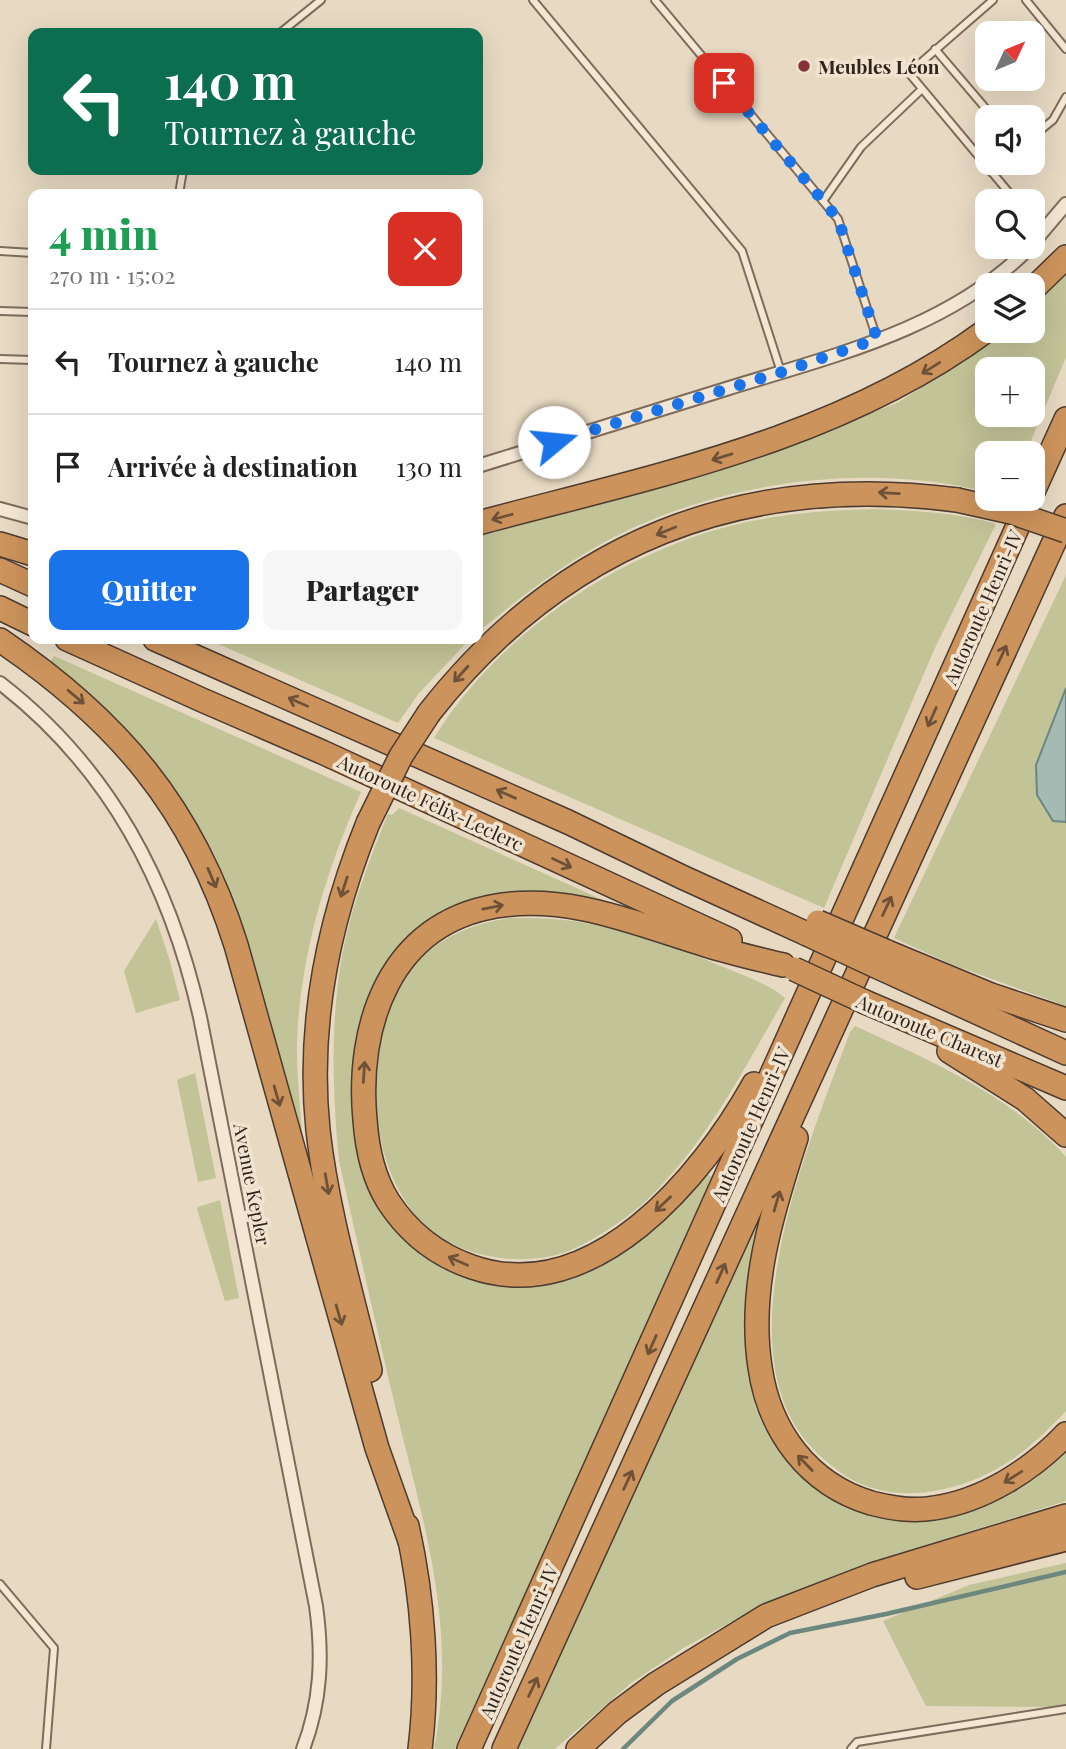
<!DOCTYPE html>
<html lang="fr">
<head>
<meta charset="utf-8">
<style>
  body { margin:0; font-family:"Playfair Display",serif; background:#f6f6f6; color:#222; height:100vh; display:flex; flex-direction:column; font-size:26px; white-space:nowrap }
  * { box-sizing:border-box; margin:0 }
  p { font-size:23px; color:#767676 }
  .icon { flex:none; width:38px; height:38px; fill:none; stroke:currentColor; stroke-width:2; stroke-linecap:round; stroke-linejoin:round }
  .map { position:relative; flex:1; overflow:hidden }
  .panel { position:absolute; left:28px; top:189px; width:455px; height:455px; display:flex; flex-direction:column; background:#fff; border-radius:14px; box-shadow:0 7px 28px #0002 }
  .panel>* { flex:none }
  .banner { position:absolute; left:28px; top:28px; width:455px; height:147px; border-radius:14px; box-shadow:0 7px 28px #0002; background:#0b6e4f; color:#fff; overflow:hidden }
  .needle { width:46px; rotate:46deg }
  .tools { position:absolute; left:975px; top:21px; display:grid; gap:14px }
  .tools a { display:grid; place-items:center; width:70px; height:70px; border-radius:14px; background:#fff; box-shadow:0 7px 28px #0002; font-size:35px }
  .pin { position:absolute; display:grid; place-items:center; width:60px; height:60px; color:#fff; margin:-30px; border-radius:14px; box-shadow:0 4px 10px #0006 }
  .me { position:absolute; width:77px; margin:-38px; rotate:73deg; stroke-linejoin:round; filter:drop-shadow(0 0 5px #0008) }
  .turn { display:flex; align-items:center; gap:24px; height:147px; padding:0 21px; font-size:32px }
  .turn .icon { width:91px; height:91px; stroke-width:2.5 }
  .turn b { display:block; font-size:49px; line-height:60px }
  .round { display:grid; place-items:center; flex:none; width:74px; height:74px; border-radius:14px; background:#f6f6f6 }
  .head { display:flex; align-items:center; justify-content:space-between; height:119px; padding:0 21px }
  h1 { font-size:42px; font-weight:800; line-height:52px; color:#1e9e55 }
  .action { display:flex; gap:14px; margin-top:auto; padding:14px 21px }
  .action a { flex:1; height:80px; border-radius:14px; background:#1a73e8; color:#fff; font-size:28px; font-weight:800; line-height:80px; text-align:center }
  .action a+a { background:#f6f6f6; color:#222 }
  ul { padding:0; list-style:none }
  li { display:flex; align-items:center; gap:21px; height:105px; padding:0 21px; border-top:2px solid #e0e0e0 }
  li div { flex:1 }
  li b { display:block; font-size:26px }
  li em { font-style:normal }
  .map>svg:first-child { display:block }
  .green { fill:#c2c397; fill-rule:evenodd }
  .water { fill:#a4bab2; stroke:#6c877e; stroke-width:2 }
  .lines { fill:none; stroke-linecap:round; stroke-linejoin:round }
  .stream { stroke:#6c877e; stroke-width:4.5 }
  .service-casing { stroke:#7e6b5b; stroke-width:10 }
  .minor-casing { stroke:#7e6b5b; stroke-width:16 }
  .motorway-casing { stroke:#4d3b2f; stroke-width:26 }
  .service { stroke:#f3e7d4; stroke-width:6 }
  .minor { stroke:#f3e7d4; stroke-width:12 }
  .motorway { stroke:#cc935c; stroke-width:23 }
  .motorway-bridge-casing { stroke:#4d3b2f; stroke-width:26; stroke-linecap:butt }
  .motorway-bridge { stroke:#cc935c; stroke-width:23 }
  .oneway { stroke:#6e5137 }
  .route { stroke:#1a73e8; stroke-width:12; stroke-dasharray:0 21.6 }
  .poi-dot { fill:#85333a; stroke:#f0e4d0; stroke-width:2.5 }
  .labels { text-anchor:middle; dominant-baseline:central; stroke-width:7; stroke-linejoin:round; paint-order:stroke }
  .poi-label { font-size:19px; font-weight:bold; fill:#30251e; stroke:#f0e4d0; text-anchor:start }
  .street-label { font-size:19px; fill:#30251e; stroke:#f0e4d0 }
</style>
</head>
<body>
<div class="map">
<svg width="1066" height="1749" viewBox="0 0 1066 1749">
  <rect width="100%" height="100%" fill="#e7d9c2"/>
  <g class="green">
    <path d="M 1066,272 L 1066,357 L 1026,453 L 987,453 L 987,492 C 862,460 706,483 594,548 C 552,572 515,602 478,632 L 478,533 L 760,455 L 897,403 L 975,354 L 1002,331 L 1032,331 L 1033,305 ZM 987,369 L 1032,369 L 1032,415 L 987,415 Z"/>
    <path d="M 875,509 C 915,511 957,512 996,524 L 934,650 L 824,908 L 434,738 C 499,632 625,548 747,522 C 789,513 832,510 875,509 Z"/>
    <polygon points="1066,575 1066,1006 951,964 894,938"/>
    <polygon points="207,639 470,639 419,693 398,723"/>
    <path d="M 54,656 L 361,792 C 328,866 304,943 298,1024 C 295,1059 299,1095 302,1131 L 295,1132 C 281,1070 267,1008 248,946 C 238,913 227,877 210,847 C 169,772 116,716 49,664 Z"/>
    <path d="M 399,808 L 612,904 L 611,906 L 555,896 L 404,942 L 385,966 L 371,991 L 362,1017 L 356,1055 L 363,1169 L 461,1274 L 499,1285 L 536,1284 L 570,1278 L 600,1265 L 706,1173 L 712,1177 L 455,1749 L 434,1749 C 458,1629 424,1525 396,1410 C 376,1327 358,1244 339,1161 C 331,1078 329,991 353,910 C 363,877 375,845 388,814 L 392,815 Z"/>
    <path d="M 509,918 C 532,918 556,918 579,922 C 629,929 681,949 728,969 C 748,977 768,984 785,998 C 744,1069 707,1142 648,1199 C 629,1217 588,1245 563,1253 C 515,1268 450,1256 416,1216 C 362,1152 358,1016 423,956 C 449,933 475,924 509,918 Z"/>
    <polygon points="156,919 169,958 180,1000 136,1013 124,971"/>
    <path d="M 855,1026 C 918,1055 981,1082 1035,1127 C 1046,1137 1057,1146 1066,1157 L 1066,1411 C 1055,1422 1044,1434 1032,1444 C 993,1479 932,1502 880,1490 C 854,1484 836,1471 817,1453 C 716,1356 810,1142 850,1032 Z"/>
    <polygon points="195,1073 216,1178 198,1182 177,1080"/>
    <polygon points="220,1200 239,1298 225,1301 197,1209 198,1207"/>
    <path d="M 755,1218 L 763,1221 C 749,1272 741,1321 749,1374 C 751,1384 752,1395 755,1405 C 778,1474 849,1525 922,1521 C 953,1520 981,1507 1008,1493 C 1017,1489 1028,1484 1036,1478 C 1047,1470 1056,1458 1066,1448 L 1066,1501 L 864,1565 L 770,1601 L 685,1647 L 631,1683 L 555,1749 L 515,1749 Z"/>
    <polygon points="1066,1563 1066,1707 926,1706 883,1621 969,1585"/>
  </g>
  <polygon class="water" points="1066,688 1066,822 1053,821 1037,795 1036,765"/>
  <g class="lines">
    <polyline class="stream" points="623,1749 672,1701 737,1659 790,1633 886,1614 1066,1572"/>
    <defs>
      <g id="service">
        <polyline points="533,0 742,251 781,372"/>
        <polyline points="655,0 838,219 877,339"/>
        <polyline points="993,0 909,73 1016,201"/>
        <polyline points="1026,0 1066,49"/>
        <polyline points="280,33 321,0"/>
        <polyline points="935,49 993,117"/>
        <polyline points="1032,137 1053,120 1066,97"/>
        <polyline points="991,172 1002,163"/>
        <polyline points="179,194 183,170"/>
        <polyline points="823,201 861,147 922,89"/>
        <polyline points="1032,219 1044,229"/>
        <polyline points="0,251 33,253"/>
        <polyline points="0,311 33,312"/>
        <polyline points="0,359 33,360"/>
        <polyline points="0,1584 54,1648 46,1749"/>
        <polyline points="851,1749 857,1742 1066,1709"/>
      </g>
      <g id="minor">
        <polyline points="1032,244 1066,204"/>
        <path d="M 478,466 C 561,440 643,415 726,389 C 832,356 950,329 1030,247"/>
        <polyline points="0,509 33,518"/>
        <path d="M 0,683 C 110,768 170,883 200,1017 L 316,1606 C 323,1656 321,1702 303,1749"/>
      </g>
      <g id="motorway">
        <polyline points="1032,290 1066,257"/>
        <polyline points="1032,494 1066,419"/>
        <path d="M 478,523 C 654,476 838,440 987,330"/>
        <polyline points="0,544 33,554"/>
        <polyline points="0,570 33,585"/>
        <polyline points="0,608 33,624"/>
        <polyline points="67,639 202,700 322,752 730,940"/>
        <polyline points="155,639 568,822 682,877 807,934"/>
        <path d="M 0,640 C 118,720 193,808 236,945 L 377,1448 L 410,1541"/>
        <path d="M 429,713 C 563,542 742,472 957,500"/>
        <path d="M 368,823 C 328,922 307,1024 318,1130 C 327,1211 351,1291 370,1370"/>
        <polyline points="885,951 991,995 1066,1020"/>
        <polyline points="878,967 1066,1053"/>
        <polyline points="865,1002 1066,1088"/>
        <polyline points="949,1051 1025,1099 1066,1135"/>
        <path d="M 754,1084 C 702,1177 593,1309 472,1267 C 437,1255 408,1232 388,1201 C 373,1177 367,1148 365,1120 C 356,1025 390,924 496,906 C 570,894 637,924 706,945 C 731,953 758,959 783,965"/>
        <path d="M 796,1138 C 772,1212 748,1289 760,1367 C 769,1431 808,1484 871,1503 C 891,1508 912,1512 934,1508 C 983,1501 1032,1470 1066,1434"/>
        <path d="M 407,1526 C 423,1597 429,1676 420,1749"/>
        <polyline points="917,1577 1066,1539"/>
        <polyline points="469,1749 1030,499"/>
        <polyline points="504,1749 1066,516"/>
        <polyline points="578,1749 617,1713 656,1684 766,1616 872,1575 1066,1516"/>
      </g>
    </defs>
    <use href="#service" class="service-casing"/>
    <use href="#minor" class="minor-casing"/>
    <use href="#motorway" class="motorway-casing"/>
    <use href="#service" class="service"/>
    <use href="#minor" class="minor"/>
    <use href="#motorway" class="motorway"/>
    <defs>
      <g id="motorway-bridge">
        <polyline points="957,500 1011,512 1066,531"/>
        <polyline points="368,823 401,756 429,713"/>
        <polyline points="818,922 885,951"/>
        <polyline points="807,934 878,967"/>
        <polyline points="794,969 865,1002"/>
      </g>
    </defs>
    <use href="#motorway-bridge" class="motorway-bridge-casing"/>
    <use href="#motorway-bridge" class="motorway-bridge"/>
  </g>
  <defs><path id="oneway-shaft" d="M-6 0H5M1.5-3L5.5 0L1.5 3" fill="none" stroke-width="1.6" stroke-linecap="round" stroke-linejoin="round" transform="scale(1.75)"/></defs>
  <g class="oneway">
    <use href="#oneway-shaft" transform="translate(931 368) rotate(148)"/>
    <use href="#oneway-shaft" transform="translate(722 457) rotate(163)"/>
    <use href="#oneway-shaft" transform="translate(889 493) rotate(-177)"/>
    <use href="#oneway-shaft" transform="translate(502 517) rotate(165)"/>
    <use href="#oneway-shaft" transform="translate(666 531) rotate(158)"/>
    <use href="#oneway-shaft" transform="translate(1002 655) rotate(-65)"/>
    <use href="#oneway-shaft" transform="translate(461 674) rotate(132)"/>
    <use href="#oneway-shaft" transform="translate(76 697) rotate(40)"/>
    <use href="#oneway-shaft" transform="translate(298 702) rotate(-156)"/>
    <use href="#oneway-shaft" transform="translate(932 717) rotate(114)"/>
    <use href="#oneway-shaft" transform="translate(506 794) rotate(-156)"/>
    <use href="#oneway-shaft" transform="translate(562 863) rotate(25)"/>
    <use href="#oneway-shaft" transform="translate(212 878) rotate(67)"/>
    <use href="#oneway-shaft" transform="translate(344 887) rotate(108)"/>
    <use href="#oneway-shaft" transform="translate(887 906) rotate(-65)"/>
    <use href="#oneway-shaft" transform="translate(493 907) rotate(-11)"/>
    <use href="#oneway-shaft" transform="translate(364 1072) rotate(-86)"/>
    <use href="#oneway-shaft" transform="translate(277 1096) rotate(74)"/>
    <use href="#oneway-shaft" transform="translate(327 1184) rotate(80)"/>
    <use href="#oneway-shaft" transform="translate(777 1201) rotate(-74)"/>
    <use href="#oneway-shaft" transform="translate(663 1204) rotate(137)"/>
    <use href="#oneway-shaft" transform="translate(458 1261) rotate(-156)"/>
    <use href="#oneway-shaft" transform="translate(721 1273) rotate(-66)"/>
    <use href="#oneway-shaft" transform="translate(339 1315) rotate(74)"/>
    <use href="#oneway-shaft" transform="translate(652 1345) rotate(114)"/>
    <use href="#oneway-shaft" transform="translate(805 1463) rotate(-134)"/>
    <use href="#oneway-shaft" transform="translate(1013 1477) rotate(148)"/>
    <use href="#oneway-shaft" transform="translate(628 1480) rotate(-65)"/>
    <use href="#oneway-shaft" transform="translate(533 1687) rotate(-65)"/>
  </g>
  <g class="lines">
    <polyline class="route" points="554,442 782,372 877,339 838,219 724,83"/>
  </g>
  <circle class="poi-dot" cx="804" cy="66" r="7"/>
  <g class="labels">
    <g class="poi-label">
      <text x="818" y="66">Meubles Léon</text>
    </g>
    <g class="street-label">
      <text transform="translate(982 607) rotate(-66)">Autoroute Henri-IV</text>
      <text transform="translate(431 802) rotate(25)">Autoroute Félix-Leclerc</text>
      <text transform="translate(930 1030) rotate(23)">Autoroute Charest</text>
      <text transform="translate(750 1124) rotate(-66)">Autoroute Henri-IV</text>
      <text transform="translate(253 1184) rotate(79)">Avenue Kepler</text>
      <text transform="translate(518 1641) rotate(-66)">Autoroute Henri-IV</text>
    </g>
  </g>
</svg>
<div class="tools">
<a><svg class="needle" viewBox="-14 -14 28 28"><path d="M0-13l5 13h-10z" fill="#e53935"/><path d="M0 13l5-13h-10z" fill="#767676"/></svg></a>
<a><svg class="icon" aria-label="sound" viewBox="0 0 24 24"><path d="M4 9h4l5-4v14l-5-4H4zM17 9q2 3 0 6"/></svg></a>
<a><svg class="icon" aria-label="search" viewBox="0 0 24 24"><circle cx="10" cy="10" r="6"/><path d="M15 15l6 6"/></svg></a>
<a><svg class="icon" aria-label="layers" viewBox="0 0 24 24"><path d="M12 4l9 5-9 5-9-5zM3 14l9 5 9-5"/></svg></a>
<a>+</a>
<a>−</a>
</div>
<div class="pin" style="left:724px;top:83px;background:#d93025"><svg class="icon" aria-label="arrive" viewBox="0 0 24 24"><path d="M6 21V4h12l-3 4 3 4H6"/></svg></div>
<svg class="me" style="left:554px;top:442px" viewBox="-20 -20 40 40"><circle r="19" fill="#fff"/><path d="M0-13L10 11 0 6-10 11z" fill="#1a73e8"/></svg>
<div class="banner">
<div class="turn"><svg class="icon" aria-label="left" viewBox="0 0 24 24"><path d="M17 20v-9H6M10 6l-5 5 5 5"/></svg><div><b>140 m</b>Tournez à gauche</div></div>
</div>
<section class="panel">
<div class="head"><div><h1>4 min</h1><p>270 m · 15:02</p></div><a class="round" style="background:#d93025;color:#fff"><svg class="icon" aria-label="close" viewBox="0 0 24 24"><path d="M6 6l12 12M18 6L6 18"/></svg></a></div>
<ul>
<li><svg class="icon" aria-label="left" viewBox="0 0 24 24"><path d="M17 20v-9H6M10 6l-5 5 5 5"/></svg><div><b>Tournez à gauche</b></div><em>140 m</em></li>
<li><svg class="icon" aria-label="arrive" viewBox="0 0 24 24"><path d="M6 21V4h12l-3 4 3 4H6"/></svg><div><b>Arrivée à destination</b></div><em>130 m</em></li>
</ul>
<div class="action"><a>Quitter</a><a>Partager</a></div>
</section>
</div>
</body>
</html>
